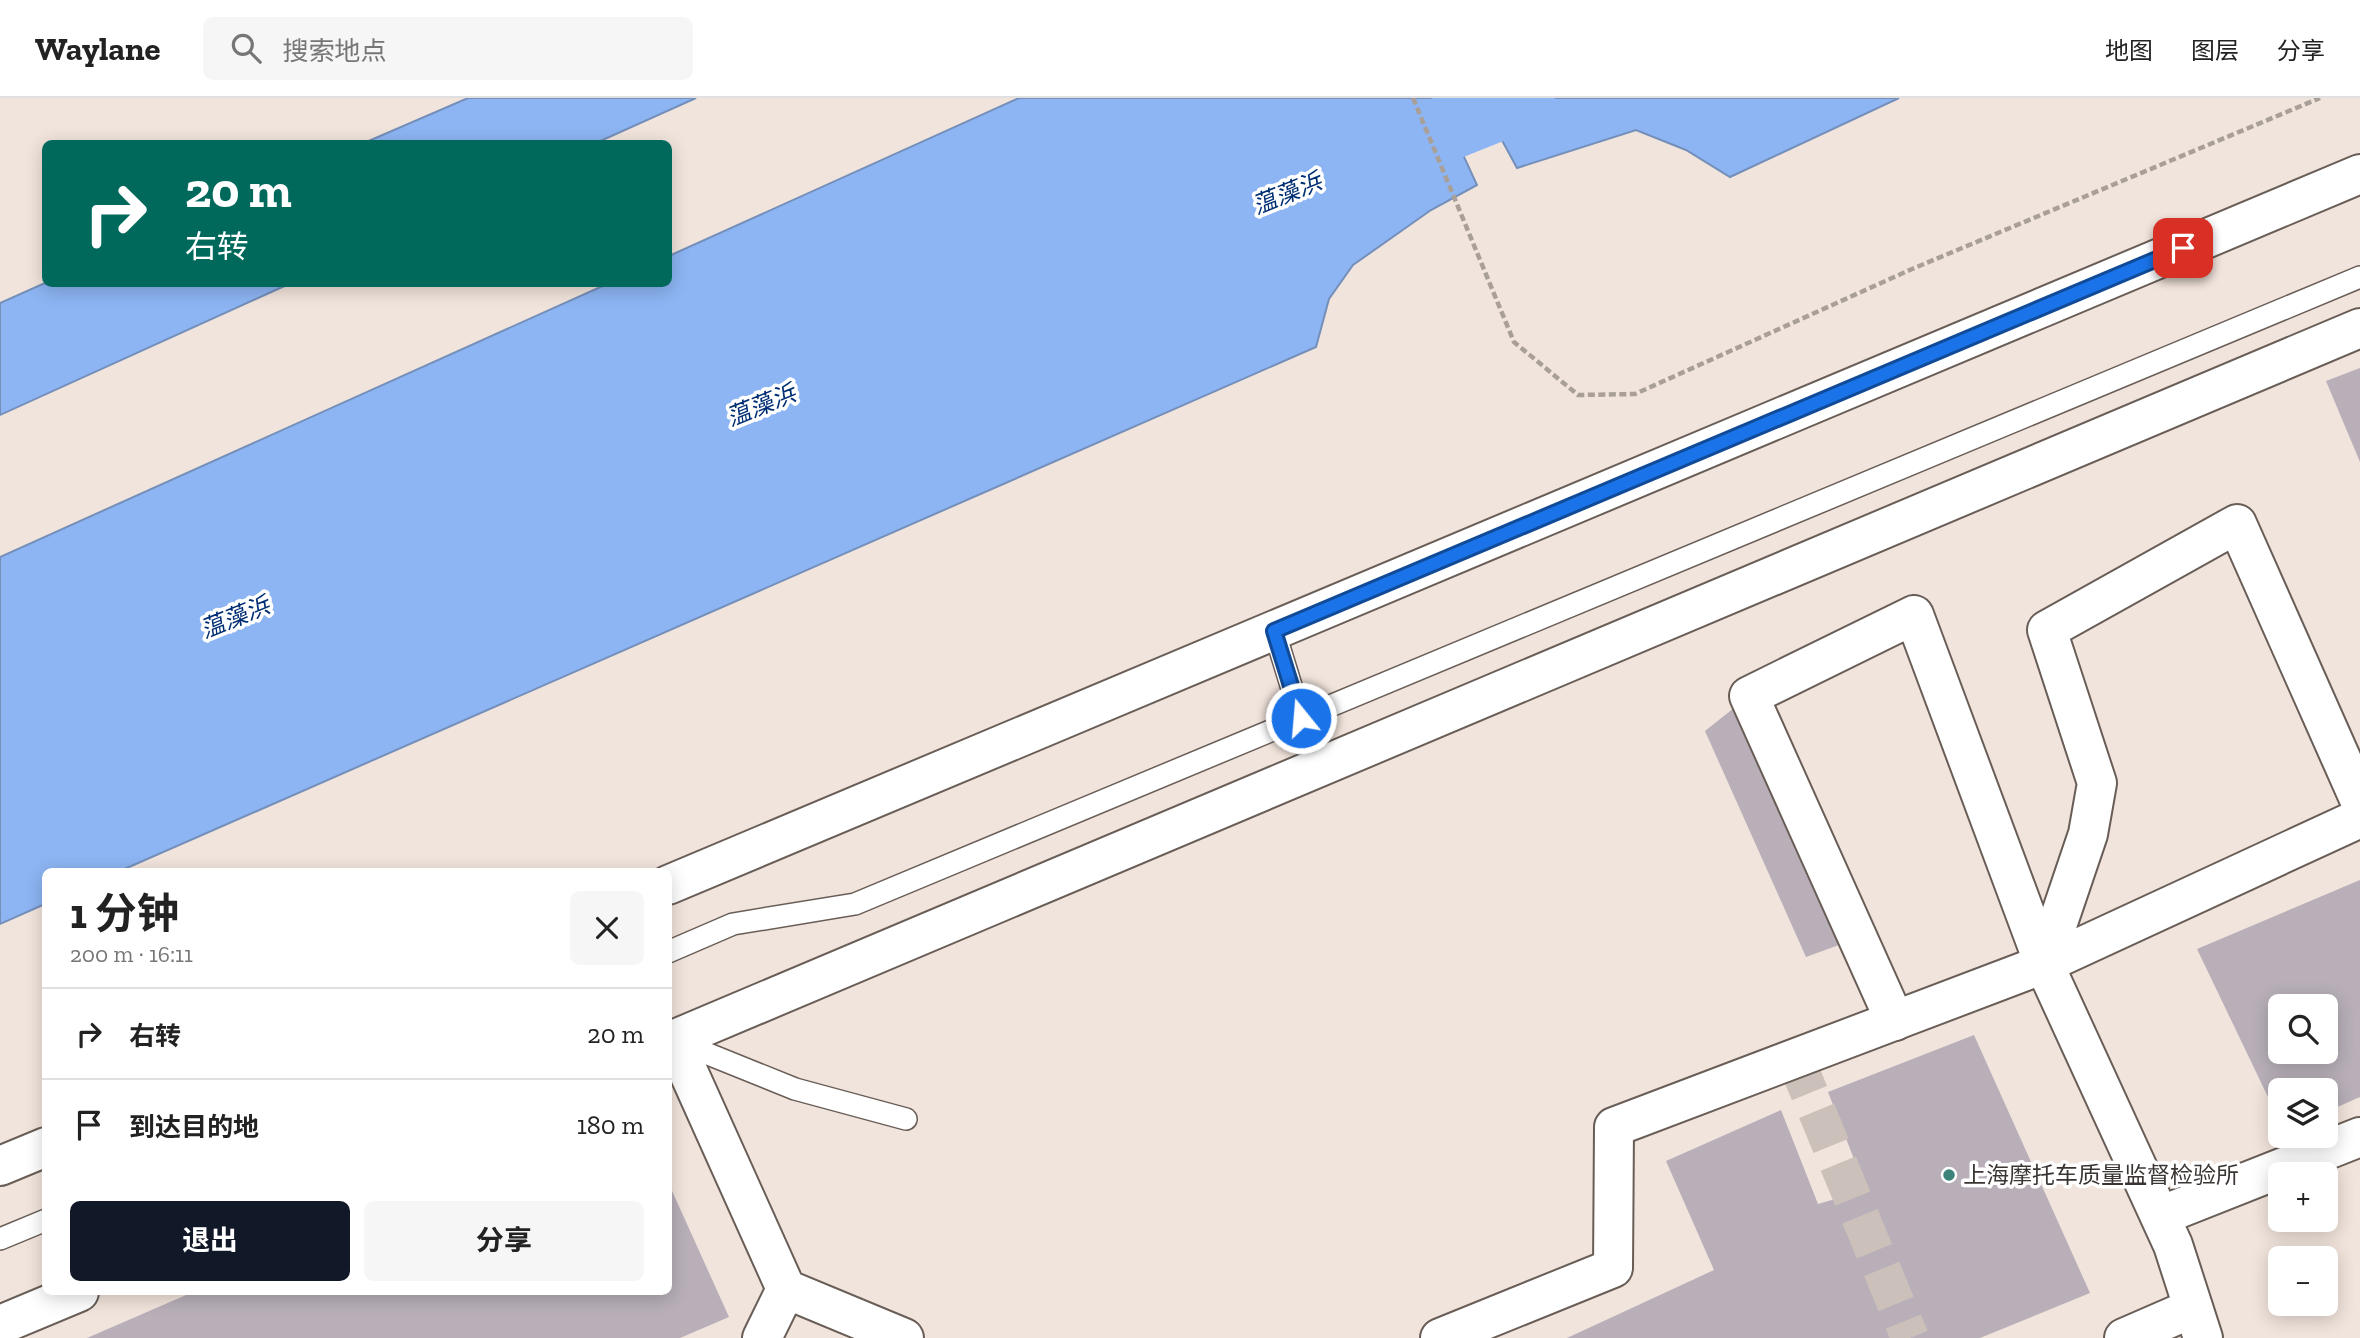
<!DOCTYPE html>
<html lang="zh">
<head>
<meta charset="utf-8">
<style>
  body { margin:0; font-family:"Zilla Slab","Noto Sans SC",serif; background:#f6f6f6; color:#222; height:100vh; display:flex; flex-direction:column; font-size:26px; white-space:nowrap }
  * { box-sizing:border-box; margin:0 }
  p { font-size:23px; color:#767676 }
  .icon { flex:none; width:38px; height:38px; fill:none; stroke:currentColor; stroke-width:2; stroke-linecap:round; stroke-linejoin:round }
  .map { position:relative; flex:1; overflow:hidden }
  .drawer { position:absolute; left:42px; top:770px; width:630px; height:427px; display:flex; flex-direction:column; background:#fff; border-radius:10px; box-shadow:0 4px 18px #0003 }
  .drawer>* { flex:none }
  .banner { position:absolute; left:42px; top:42px; width:630px; height:147px; border-radius:10px; box-shadow:0 4px 18px #0003; background:#00695c; color:#fff; overflow:hidden }
  .fabs { position:absolute; left:2268px; top:896px; display:grid; gap:14px }
  .fabs a { display:grid; place-items:center; width:70px; height:70px; border-radius:10px; background:#fff; box-shadow:0 4px 18px #0003; font-size:35px }
  .pin { position:absolute; display:grid; place-items:center; width:60px; height:60px; color:#fff; margin:-30px; border-radius:14px; box-shadow:0 4px 10px #0006 }
  .me { position:absolute; width:77px; margin:-38px; rotate:343deg; stroke-linejoin:round; filter:drop-shadow(0 0 5px #0008) }
  .turn { display:flex; align-items:center; gap:24px; height:147px; padding:0 28px; font-size:32px }
  .turn .icon { width:91px; height:91px; stroke-width:2.5 }
  .turn b { display:block; font-size:49px; line-height:60px }
  .round { display:grid; place-items:center; flex:none; width:74px; height:74px; border-radius:10px; background:#f6f6f6 }
  .summary { display:flex; align-items:center; justify-content:space-between; height:119px; padding:0 28px }
  h1 { font-size:42px; font-weight:700; line-height:52px }
  .action { display:flex; gap:14px; margin-top:auto; padding:14px 28px }
  .action a { flex:1; height:80px; border-radius:10px; background:#111827; color:#fff; font-size:28px; font-weight:700; line-height:80px; text-align:center }
  .action a+a { background:#f6f6f6; color:#222 }
  ul { padding:0; list-style:none }
  li { display:flex; align-items:center; gap:21px; height:91px; padding:0 28px; border-top:2px solid #e0e0e0 }
  li div { flex:1 }
  li b { display:block; font-size:26px }
  li em { font-style:normal }
  header { display:flex; align-items:center; gap:42px; box-sizing:border-box; height:98px; padding:0 35px; background:#fff; border-bottom:2px solid #e0e0e0 }
  header strong { font-size:33px }
  nav { display:flex; gap:38px; margin-inline-start:auto; font-size:24px }
  .search { width:490px; height:63px; background:#f6f6f6; display:flex; align-items:center; gap:18px; box-sizing:border-box; padding:0 24px; border-radius:10px; color:#767676; font-size:26px }
  .map>svg:first-child { display:block }
  .water { fill:#8db5f3; stroke:#748fb9; stroke-width:2 }
  .lines { fill:none; stroke-linecap:round; stroke-linejoin:round }
  .river { stroke:#8db5f3; stroke-width:66 }
  .building { fill:#b8afb9; fill-rule:evenodd }
  .street-tunnel { stroke:#ccc1ba; stroke-width:38; stroke-dasharray:38 19; stroke-linecap:butt }
  .lane-casing { stroke:#695e57; stroke-width:24 }
  .street-casing { stroke:#695e57; stroke-width:42 }
  .path { stroke:#a99f99; stroke-width:4.5; stroke-dasharray:7 3.5; stroke-linecap:butt }
  .lane { stroke:#fff; stroke-width:21 }
  .street { stroke:#fff; stroke-width:38 }
  .route-casing { stroke:#114b97; stroke-width:18 }
  .route { stroke:#1a73e8; stroke-width:12 }
  .poi-dot { fill:#3d837c; stroke:#fff; stroke-width:2.5 }
  .labels { text-anchor:middle; dominant-baseline:central; stroke-width:7; stroke-linejoin:round; paint-order:stroke }
  .poi-label { font-size:23px; fill:#3a3532; stroke:#fff; text-anchor:start }
  .water-label { font-size:24px; font-style:italic; fill:#002e73; stroke:#fff }
</style>
</head>
<body>
<header>
<strong>Waylane</strong>
<div class="search"><svg class="icon" aria-label="search" viewBox="0 0 24 24"><circle cx="10" cy="10" r="6"/><path d="M15 15l6 6"/></svg>搜索地点</div>
<nav><a>地图</a><a>图层</a><a>分享</a></nav>
</header>
<div class="map">
<svg width="2360" height="1240" viewBox="0 0 2360 1240">
  <rect width="100%" height="100%" fill="#f1e4dc"/>
  <g class="water">
    <polygon points="468,0 696,0 596,45 364,45"/>
    <polygon points="1019,0 1437,0 1477,87 1431,112 1353,167 1329,201 1316,249 120,773 46,774 45,806 0,826 0,459 607,186 668,186 669,158"/>
    <polygon points="1479,0 1899,0 1730,79 1686,52 1636,32 1517,70"/>
    <polygon points="45,185 46,186 289,186 0,317 0,205"/>
  </g>
  <g class="lines">
    <polyline class="river" points="1367,62 1522,0"/>
  </g>
  <g class="building">
    <polygon points="2360,270 2360,364 2326,283"/>
    <polygon points="1749,598 1858,840 1806,859 1705,633"/>
    <path d="M 2360,782 L 2360,999 L 2326,1014 L 2326,992 L 2280,992 L 2280,1024 L 2197,851 ZM 2280,908 L 2326,908 L 2326,954 L 2280,954 Z"/>
    <polygon points="1974,937 2090,1195 1980,1240 1567,1240 1714,1172 1666,1063 1781,1012 1818,1106 1866,1092 1828,994"/>
    <polygon points="668,1084 729,1219 680,1240 87,1240 193,1194 668,1194"/>
  </g>
  <g class="lines">
    <polyline class="street-tunnel" points="1795,960 1910,1240"/>
    <defs>
      <g id="lane">
        <polyline points="1274,532 1301,620"/>
        <polyline points="668,854 733,826 855,806 2360,179"/>
        <polyline points="676,943 795,991 906,1021"/>
        <polyline points="0,1141 46,1122"/>
      </g>
      <g id="street">
        <polyline points="668,787 2360,76"/>
        <polyline points="2044,866 2088,736 2097,685 2047,532 2237,426 2360,703"/>
        <polyline points="2044,866 2360,720"/>
        <polyline points="1895,923 1749,598 1914,517 2044,866"/>
        <polyline points="674,942 786,1191 904,1240"/>
        <polyline points="668,944 2360,230"/>
        <polyline points="0,1068 46,1049"/>
        <polyline points="2160,1118 2360,1039"/>
        <polyline points="0,1227 79,1194"/>
        <polyline points="762,1240 786,1191"/>
        <polyline points="1440,1240 1613,1170 1614,1029 2044,866 2173,1147 2203,1240"/>
        <polyline points="2124,1240 2193,1210"/>
      </g>
    </defs>
    <use href="#lane" class="lane-casing"/>
    <use href="#street" class="street-casing"/>
    <polyline class="path" points="1413,0 1514,244 1578,297 1635,296 1912,171 2320,0"/>
    <use href="#lane" class="lane"/>
    <use href="#street" class="street"/>
  </g>
  <g class="lines">
    <defs>
      <polyline id="route" points="1301,620 1274,533 2183,150"/>
    </defs>
    <use href="#route" class="route-casing"/>
    <use href="#route" class="route"/>
  </g>
  <circle class="poi-dot" cx="1949" cy="1077" r="7"/>
  <g class="labels">
    <g class="poi-label">
      <text x="1963" y="1077">上海摩托车质量监督检验所</text>
    </g>
    <g class="water-label">
      <text transform="translate(1287 95) rotate(-22)">蕰藻浜</text>
      <text transform="translate(761 307) rotate(-22)">蕰藻浜</text>
      <text transform="translate(235 519) rotate(-22)">蕰藻浜</text>
    </g>
  </g>
</svg>
<div class="fabs">
<a><svg class="icon" aria-label="search" viewBox="0 0 24 24"><circle cx="10" cy="10" r="6"/><path d="M15 15l6 6"/></svg></a>
<a><svg class="icon" aria-label="layers" viewBox="0 0 24 24"><path d="M12 4l9 5-9 5-9-5zM3 14l9 5 9-5"/></svg></a>
<a>+</a>
<a>−</a>
</div>
<div class="pin" style="left:2183px;top:150px;background:#d93025"><svg class="icon" aria-label="arrive" viewBox="0 0 24 24"><path d="M6 21V4h12l-3 4 3 4H6"/></svg></div>
<svg class="me" style="left:1301px;top:620px" viewBox="-20 -20 40 40"><circle r="17" fill="#1a73e8" stroke="#fff" stroke-width="3"/><path d="M0-11L8 9 0 5-8 9z" fill="#fff"/></svg>
<div class="banner">
<div class="turn"><svg class="icon" aria-label="right" viewBox="0 0 24 24"><path d="M7 20v-9h11M14 6l5 5-5 5"/></svg><div><b>20 m</b>右转</div></div>
</div>
<section class="drawer">
<div class="summary"><div><h1>1 分钟</h1><p>200 m · 16:11</p></div><a class="round"><svg class="icon" aria-label="close" viewBox="0 0 24 24"><path d="M6 6l12 12M18 6L6 18"/></svg></a></div>
<ul>
<li><svg class="icon" aria-label="right" viewBox="0 0 24 24"><path d="M7 20v-9h11M14 6l5 5-5 5"/></svg><div><b>右转</b></div><em>20 m</em></li>
<li><svg class="icon" aria-label="arrive" viewBox="0 0 24 24"><path d="M6 21V4h12l-3 4 3 4H6"/></svg><div><b>到达目的地</b></div><em>180 m</em></li>
</ul>
<div class="action"><a>退出</a><a>分享</a></div>
</section>
</div>
</body>
</html>
